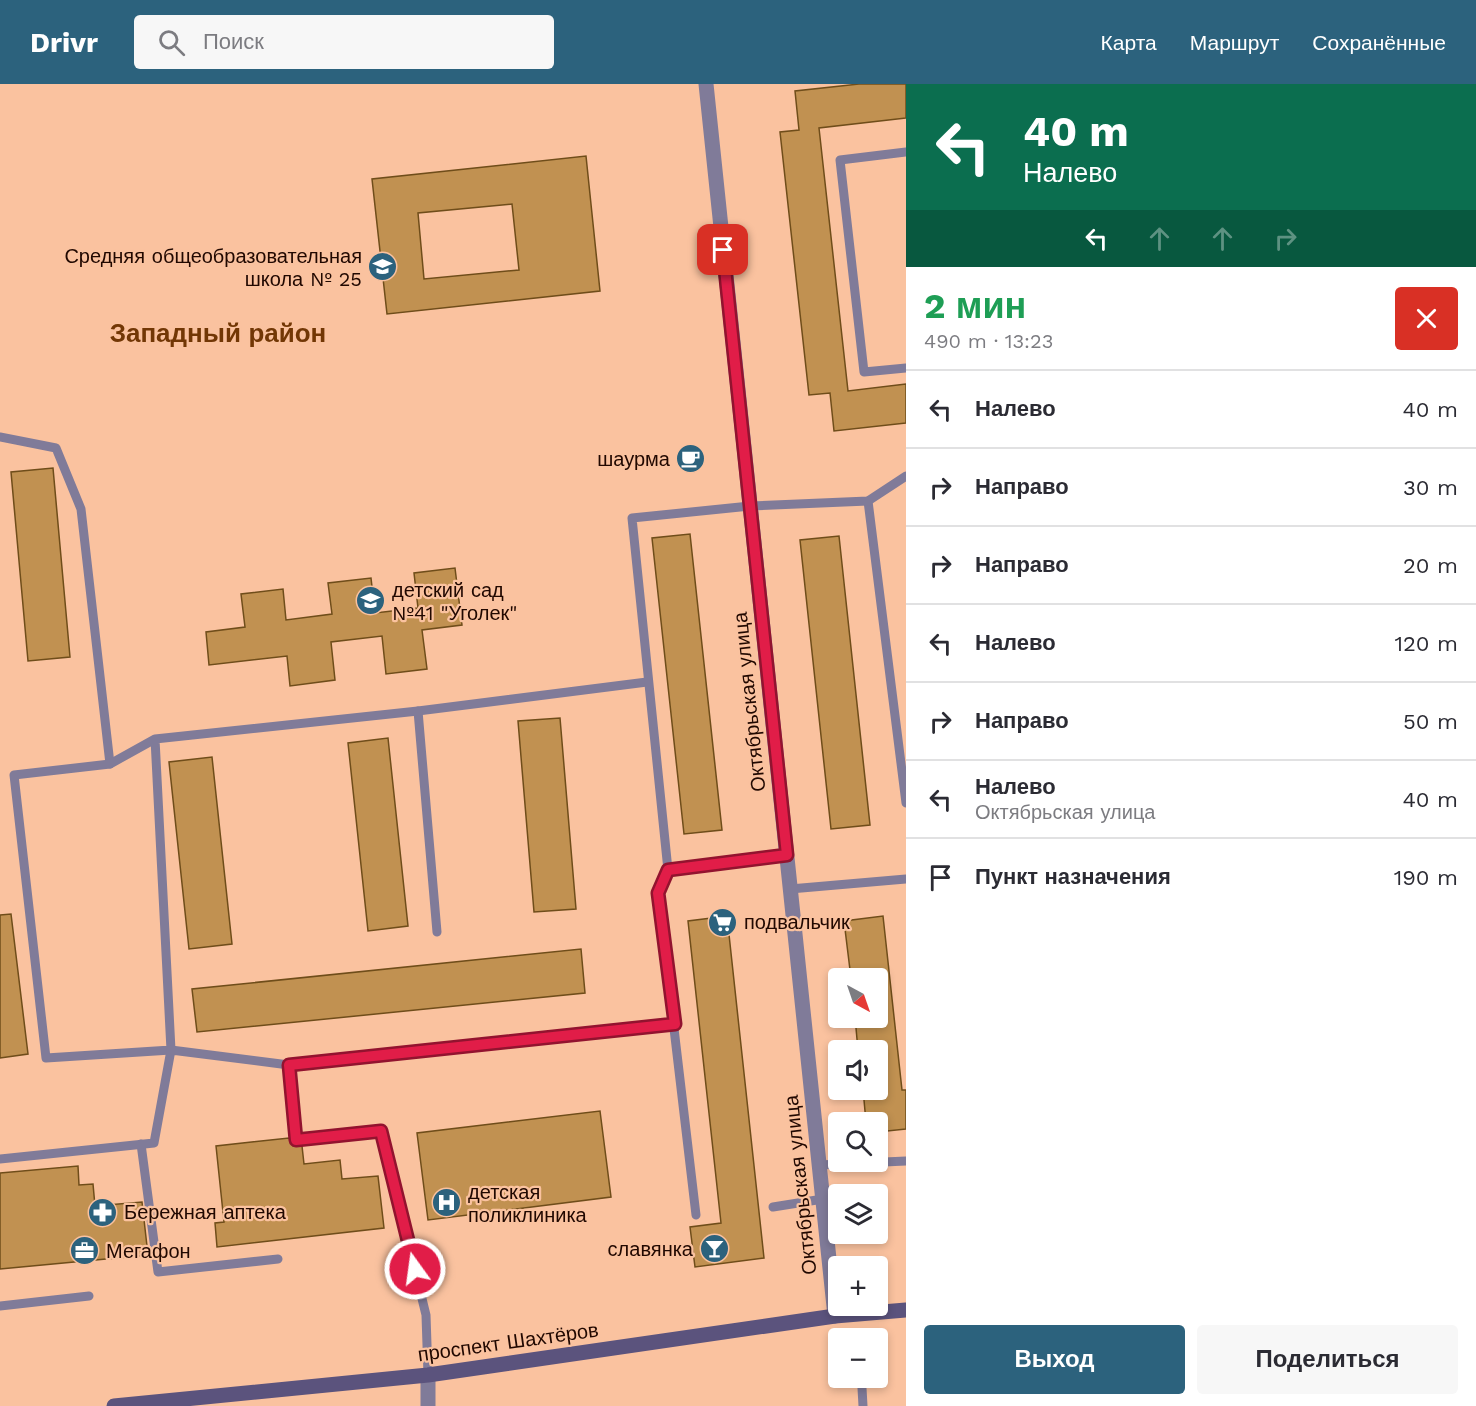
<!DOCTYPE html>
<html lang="ru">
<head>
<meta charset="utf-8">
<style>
  body { margin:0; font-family:"Work Sans",sans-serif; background:#f7f7f7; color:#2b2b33; height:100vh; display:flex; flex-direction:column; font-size:22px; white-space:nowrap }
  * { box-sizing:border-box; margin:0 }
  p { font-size:20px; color:#7c7c81 }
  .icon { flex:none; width:33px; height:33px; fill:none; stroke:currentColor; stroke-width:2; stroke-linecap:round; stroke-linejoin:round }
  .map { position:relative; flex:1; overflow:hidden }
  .details { display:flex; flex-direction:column; background:#fff; width:570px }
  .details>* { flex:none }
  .hud { background:#0b6e4f; color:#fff; overflow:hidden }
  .needle { width:39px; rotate:140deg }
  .buttons { position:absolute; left:828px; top:884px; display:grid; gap:12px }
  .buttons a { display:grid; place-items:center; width:60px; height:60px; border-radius:6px; background:#fff; box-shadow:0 3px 9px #0003; font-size:30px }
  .pin { position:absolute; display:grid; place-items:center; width:51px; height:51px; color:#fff; margin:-26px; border-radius:12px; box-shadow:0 3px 9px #0006 }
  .me { position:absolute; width:66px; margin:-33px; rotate:346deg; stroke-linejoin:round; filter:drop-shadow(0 0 4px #0008) }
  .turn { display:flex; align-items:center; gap:21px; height:126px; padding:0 18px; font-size:27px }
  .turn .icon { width:78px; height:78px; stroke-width:2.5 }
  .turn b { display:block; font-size:42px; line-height:51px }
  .lanes { display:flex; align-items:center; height:57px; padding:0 18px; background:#0003; justify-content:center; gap:30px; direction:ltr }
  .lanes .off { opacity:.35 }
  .round { display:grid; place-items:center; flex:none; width:63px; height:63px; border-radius:6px; background:#f7f7f7 }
  .summary { display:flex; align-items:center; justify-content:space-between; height:102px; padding:0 18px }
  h1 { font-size:36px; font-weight:700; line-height:45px; color:#1e9e55 }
  .action { display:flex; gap:12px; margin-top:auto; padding:12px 18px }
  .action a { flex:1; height:69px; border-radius:6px; background:#2c627d; color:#fff; font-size:24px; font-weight:700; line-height:69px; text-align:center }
  .action a+a { background:#f7f7f7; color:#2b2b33 }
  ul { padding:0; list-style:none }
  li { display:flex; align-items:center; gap:18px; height:78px; padding:0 18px; border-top:2px solid #e1e1e2 }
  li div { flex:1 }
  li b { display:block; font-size:22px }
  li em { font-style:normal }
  header { display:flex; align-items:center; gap:36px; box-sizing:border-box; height:84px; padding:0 30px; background:#2c627d; color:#fff }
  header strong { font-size:28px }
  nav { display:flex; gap:33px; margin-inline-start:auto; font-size:21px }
  .search { width:420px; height:54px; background:#f7f7f7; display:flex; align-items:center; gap:15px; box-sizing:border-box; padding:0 21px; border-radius:6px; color:#7c7c81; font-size:22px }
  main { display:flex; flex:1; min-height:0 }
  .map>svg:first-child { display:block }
  .building { fill:#c19151; stroke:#6f4d1a; stroke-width:1.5; fill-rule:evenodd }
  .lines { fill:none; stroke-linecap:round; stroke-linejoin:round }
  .lane { stroke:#807b99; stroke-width:9 }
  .street { stroke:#807b99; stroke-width:15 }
  .secondary { stroke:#5b537d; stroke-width:15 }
  .route-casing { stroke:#92132f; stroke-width:15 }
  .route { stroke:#e11d48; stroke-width:10 }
  .labels { text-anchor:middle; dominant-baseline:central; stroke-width:4.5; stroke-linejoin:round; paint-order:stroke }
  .poi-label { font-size:20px; fill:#210800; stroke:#fac29f; text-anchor:start }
  .street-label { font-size:20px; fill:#210800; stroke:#fac29f }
  .district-label { font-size:26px; font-weight:bold; fill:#723705; stroke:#fac29f }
</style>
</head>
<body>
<header>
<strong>Drivr</strong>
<div class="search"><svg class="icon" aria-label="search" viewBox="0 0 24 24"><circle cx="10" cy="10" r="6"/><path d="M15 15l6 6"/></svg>Поиск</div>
<nav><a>Карта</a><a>Маршрут</a><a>Сохранённые</a></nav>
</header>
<main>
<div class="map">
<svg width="906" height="1322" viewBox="0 0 906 1322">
  <rect width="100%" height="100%" fill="#fac29f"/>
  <g class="building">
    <polygon points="859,0 906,0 906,34 819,44 848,307 906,300 906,339 834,347 830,309 809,311 780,48 799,46 795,7"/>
    <path d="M 586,72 L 600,207 L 387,230 L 372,95 ZM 512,120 L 519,186 L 424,195 L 418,129 Z"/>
    <polygon points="53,384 70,573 28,577 11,388"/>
    <polygon points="690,450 722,746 684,750 652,454"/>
    <polygon points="839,452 870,741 831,745 800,456"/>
    <polygon points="455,484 462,541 422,546 427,585 386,590 382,552 331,558 335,596 290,602 287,572 209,581 206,548 245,543 241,510 283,505 286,536 332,530 328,499 371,494 375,529 418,524 414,489"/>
    <polygon points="560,634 576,825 534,828 518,637"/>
    <polygon points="388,654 408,842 368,847 348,659"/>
    <polygon points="212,673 232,860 189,865 169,678"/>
    <polygon points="11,830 28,970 0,974 0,831"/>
    <polygon points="727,832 764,1174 695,1183 690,1143 721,1139 688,837"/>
    <polygon points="883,832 902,1006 906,1006 906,1045 878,1048 878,1038 866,1038 863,1005 878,1005 878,966 858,966 855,933 878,933 878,894 851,894 844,837"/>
    <polygon points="581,865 585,909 197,948 192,905"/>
    <polygon points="600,1027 611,1113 428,1136 417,1049"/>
    <polygon points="289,1054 293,1062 302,1062 304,1080 340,1076 342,1095 378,1092 384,1144 217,1163 215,1139 224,1138 216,1062"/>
    <polygon points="78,1082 79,1101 93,1100 95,1122 142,1118 148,1171 0,1185 0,1089"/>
  </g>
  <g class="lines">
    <g class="lane">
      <polyline points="906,68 840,76 864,288 906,284"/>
      <polyline points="0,353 56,364 81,425 110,680"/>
      <polyline points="868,417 906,719"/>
      <polyline points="418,627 437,848"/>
      <polyline points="155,655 171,966 46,974 14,691 110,680 155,655 418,627 647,598"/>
      <polyline points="787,771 668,786 632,434 750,422 868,417 906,392"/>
      <polyline points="668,786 658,809 696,1131"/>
      <polyline points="790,805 906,795"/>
      <polyline points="289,981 296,1056 381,1047 426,1231 428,1291"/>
      <polyline points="141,1060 158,1188 278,1175"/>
      <polyline points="0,1075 154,1059 171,966 289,981 675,940"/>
      <polyline points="819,1081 906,1077"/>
      <polyline points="773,1123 823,1115"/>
      <polyline points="0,1222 89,1212"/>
      <polyline points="862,1304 863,1322"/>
    </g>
    <g class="street">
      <polyline points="706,0 835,1232"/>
      <polyline points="428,1322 428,1291"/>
    </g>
    <polyline class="secondary" points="114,1322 428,1291 835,1232 906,1226"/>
  </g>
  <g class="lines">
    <defs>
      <polyline id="route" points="415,1185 381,1047 296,1056 289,981 675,940 658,809 668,786 787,771 723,166"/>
    </defs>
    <use href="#route" class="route-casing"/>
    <use href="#route" class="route"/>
  </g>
  <defs>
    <symbol id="school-disc" viewBox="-11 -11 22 22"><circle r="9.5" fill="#2c627d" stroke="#fac29f"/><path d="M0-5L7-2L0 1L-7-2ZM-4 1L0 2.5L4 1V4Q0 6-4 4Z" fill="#fff"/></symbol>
    <symbol id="cafe-disc" viewBox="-11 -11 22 22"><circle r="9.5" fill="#2c627d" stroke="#fac29f"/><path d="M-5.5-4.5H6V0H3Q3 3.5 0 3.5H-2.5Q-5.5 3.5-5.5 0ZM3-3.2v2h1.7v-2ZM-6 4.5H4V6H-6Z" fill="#fff"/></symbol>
    <symbol id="supermarket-disc" viewBox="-11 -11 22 22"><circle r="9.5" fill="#2c627d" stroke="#fac29f"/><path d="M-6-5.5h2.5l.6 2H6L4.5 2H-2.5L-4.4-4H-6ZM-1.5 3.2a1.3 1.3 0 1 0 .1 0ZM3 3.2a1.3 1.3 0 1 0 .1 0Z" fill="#fff"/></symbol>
    <symbol id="hospital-disc" viewBox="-11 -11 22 22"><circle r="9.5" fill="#2c627d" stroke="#fac29f"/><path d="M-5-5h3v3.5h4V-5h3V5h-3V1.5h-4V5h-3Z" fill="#fff"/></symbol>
    <symbol id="pharmacy-disc" viewBox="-11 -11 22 22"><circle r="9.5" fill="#2c627d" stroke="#fac29f"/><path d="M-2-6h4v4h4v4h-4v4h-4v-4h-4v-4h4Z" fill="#fff"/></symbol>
    <symbol id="bar-disc" viewBox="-11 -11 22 22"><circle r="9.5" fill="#2c627d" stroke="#fac29f"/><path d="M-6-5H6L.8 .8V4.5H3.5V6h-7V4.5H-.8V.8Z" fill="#fff"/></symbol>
    <symbol id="office-disc" viewBox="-11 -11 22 22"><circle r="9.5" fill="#2c627d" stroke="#fac29f"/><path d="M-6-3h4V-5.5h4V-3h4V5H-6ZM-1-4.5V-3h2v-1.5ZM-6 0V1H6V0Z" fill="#fff"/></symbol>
  </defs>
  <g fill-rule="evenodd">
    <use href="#school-disc" x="366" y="166" width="33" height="33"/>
    <use href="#cafe-disc" x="674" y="358" width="33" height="33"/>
    <use href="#school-disc" x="354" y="500" width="33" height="33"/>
    <use href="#supermarket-disc" x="706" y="822" width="33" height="33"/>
    <use href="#hospital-disc" x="430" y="1102" width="33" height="33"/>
    <use href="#pharmacy-disc" x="86" y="1112" width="33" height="33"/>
    <use href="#bar-disc" x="698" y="1148" width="33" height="33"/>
    <use href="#office-disc" x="68" y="1150" width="33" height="33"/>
  </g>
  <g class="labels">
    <g class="poi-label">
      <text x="362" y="172" text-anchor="end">Средняя общеобразовательная<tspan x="362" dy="23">школа № 25</tspan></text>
      <text x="670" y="375" text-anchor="end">шаурма</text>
      <text x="392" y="506">детский сад<tspan x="392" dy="23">№41 "Уголек"</tspan></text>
      <text x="744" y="838">подвальчик</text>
      <text x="468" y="1108">детская<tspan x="468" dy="23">поликлиника</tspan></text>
      <text x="124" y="1128">Бережная аптека</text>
      <text x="693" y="1165" text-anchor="end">славянка</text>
      <text x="106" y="1167">Мегафон</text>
    </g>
    <g class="street-label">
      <text transform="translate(749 618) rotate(-96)">Октябрьская улица</text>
      <text transform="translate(800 1101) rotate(-96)">Октябрьская улица</text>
      <text transform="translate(508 1258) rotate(-8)">проспект Шахтёров</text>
    </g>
    <g class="district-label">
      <text x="218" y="249">Западный район</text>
    </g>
  </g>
</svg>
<div class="buttons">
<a><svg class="needle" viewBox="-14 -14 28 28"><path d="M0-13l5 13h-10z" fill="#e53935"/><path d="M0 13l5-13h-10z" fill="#7c7c81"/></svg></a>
<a><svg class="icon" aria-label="sound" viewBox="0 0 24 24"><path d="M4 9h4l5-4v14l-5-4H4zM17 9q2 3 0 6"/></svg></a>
<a><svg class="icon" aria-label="search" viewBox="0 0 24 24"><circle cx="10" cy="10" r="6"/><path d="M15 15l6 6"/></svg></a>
<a><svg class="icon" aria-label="layers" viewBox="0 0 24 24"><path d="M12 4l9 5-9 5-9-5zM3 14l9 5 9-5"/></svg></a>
<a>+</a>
<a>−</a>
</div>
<div class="pin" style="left:723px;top:166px;background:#d93025"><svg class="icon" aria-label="arrive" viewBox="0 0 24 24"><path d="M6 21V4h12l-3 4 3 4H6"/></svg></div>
<svg class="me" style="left:415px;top:1185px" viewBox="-20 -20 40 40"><circle r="17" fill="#e11d48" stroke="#fff" stroke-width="3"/><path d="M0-11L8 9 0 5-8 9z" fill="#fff"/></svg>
</div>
<section class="details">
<div class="hud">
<div class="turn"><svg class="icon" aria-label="left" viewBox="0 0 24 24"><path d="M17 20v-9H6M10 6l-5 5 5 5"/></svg><div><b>40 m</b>Налево</div></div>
<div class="lanes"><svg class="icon" aria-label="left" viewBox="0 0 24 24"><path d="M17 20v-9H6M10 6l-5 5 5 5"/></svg><svg class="icon off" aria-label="ahead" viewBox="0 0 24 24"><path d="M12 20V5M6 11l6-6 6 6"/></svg><svg class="icon off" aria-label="ahead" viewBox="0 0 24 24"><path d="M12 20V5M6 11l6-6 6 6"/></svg><svg class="icon off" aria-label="right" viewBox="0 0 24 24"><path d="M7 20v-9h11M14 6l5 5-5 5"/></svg></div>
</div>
<div class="summary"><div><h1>2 мин</h1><p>490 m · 13:23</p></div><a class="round" style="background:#d93025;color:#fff"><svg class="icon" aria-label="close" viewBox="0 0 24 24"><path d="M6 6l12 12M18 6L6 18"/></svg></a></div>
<ul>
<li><svg class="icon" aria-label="left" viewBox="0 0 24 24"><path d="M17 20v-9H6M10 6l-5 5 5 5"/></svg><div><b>Налево</b></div><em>40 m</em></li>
<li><svg class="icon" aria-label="right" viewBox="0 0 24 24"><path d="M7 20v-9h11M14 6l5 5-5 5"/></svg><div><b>Направо</b></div><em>30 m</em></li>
<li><svg class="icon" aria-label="right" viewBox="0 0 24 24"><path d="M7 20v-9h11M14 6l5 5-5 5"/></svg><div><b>Направо</b></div><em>20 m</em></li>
<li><svg class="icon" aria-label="left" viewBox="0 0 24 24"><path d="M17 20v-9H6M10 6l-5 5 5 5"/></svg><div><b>Налево</b></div><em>120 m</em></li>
<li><svg class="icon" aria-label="right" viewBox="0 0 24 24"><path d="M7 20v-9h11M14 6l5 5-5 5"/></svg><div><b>Направо</b></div><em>50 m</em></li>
<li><svg class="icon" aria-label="left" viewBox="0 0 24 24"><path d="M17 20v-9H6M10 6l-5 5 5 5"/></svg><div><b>Налево</b><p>Октябрьская улица</p></div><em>40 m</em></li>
<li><svg class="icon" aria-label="arrive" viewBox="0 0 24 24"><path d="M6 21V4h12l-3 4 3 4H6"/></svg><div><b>Пункт назначения</b></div><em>190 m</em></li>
</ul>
<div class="action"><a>Выход</a><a>Поделиться</a></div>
</section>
</main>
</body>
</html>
